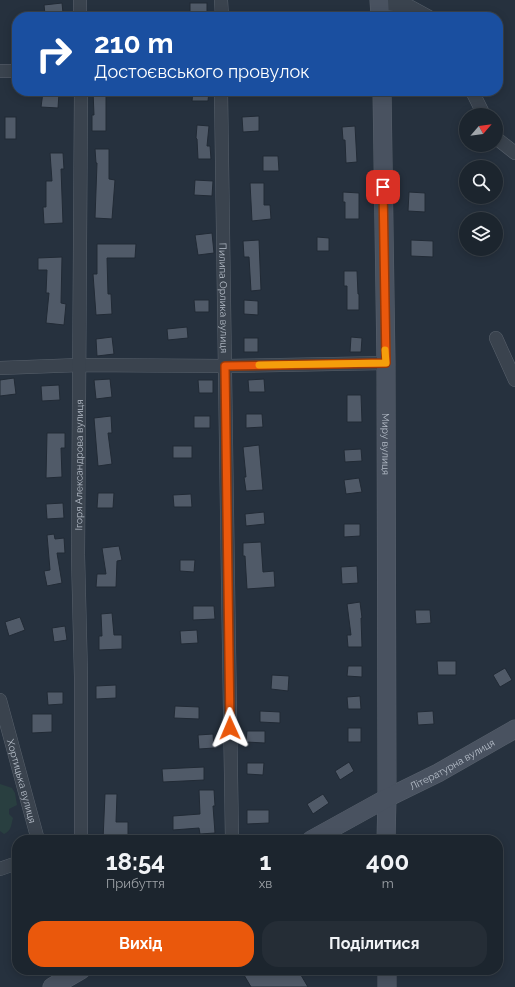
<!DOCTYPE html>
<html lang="uk">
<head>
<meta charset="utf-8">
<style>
  body { margin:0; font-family:Raleway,sans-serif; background:#252d36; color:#f1f3f6; height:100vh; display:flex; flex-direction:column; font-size:15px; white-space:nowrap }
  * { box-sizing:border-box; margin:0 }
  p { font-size:13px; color:#a0a5aa }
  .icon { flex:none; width:22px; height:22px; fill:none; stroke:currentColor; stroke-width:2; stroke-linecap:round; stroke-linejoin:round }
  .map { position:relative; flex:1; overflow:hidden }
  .drawer { position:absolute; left:12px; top:835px; width:491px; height:140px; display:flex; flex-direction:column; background:#1c252e; border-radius:16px; box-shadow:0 2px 10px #0003,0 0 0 1px #3a424a }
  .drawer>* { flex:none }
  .banner { position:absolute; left:12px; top:12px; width:491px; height:84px; border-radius:16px; box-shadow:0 2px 10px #0003,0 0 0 1px #3a424a; background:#1a4fa0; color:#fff; overflow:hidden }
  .needle { width:26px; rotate:62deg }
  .buttons { position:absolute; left:459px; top:108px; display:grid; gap:8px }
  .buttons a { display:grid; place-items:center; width:44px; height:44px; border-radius:50%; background:#1c252e; box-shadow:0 2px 10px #0003,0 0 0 1px #3a424a; font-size:20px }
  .pin { position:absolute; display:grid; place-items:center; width:34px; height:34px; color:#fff; margin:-17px; border-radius:8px; box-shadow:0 2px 6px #0006 }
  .me { position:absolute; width:44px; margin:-22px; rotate:359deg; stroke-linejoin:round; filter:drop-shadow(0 0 3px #0008) }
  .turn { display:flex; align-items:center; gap:14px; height:84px; padding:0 16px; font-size:18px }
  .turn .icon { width:52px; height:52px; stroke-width:2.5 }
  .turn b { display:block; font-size:28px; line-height:34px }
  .eta { display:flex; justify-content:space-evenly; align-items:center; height:68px; text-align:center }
  .eta b { font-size:24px; font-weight:700; line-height:28px }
  .action { display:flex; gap:8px; margin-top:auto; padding:8px 16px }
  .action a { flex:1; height:46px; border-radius:16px; background:#ea580c; color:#fff; font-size:16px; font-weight:700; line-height:46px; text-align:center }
  .action a+a { background:#252d36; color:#f1f3f6 }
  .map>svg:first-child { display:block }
  .green { fill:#293f40 }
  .building { fill:#505a68; stroke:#212a35 }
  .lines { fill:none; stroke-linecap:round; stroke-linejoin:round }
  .street-casing { stroke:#58616c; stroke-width:14 }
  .secondary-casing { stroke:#58616c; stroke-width:19 }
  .street { stroke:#3a434e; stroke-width:13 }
  .secondary { stroke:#495260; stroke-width:18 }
  .route-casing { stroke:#983908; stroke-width:10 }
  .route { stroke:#ea580c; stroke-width:7 }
  .slow { stroke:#f59e0b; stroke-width:7 }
  .labels { text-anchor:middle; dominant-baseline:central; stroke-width:4; stroke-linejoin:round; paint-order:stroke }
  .street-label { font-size:10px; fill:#b6bec9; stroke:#1f2833 }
</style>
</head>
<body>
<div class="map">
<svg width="515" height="987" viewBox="0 0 515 987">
  <rect width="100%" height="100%" fill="#26313e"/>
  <path class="green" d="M 0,784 L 12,788 L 15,793 L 17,805 L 9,809 L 9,814 L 13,818 C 11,826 11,831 4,834 L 0,831 Z"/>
  <g class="building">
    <polygon points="62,3 63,13 45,14 44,5"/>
    <rect x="190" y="3" width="17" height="14"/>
    <polygon points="93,91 106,91 106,131 92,131 92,115 94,115"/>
    <polygon points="193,91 209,91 208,101 192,101"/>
    <polygon points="43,92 59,93 58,108 41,107"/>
    <polygon points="259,116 259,131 243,132 242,117"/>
    <rect x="5" y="117" width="11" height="22"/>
    <polygon points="197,125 209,126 207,146 210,146 211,159 198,159 197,139 196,138"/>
    <polygon points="355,126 357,162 346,163 345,140 343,140 342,127"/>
    <polygon points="95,149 109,149 109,179 115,180 112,219 95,218 97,163 96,163"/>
    <polygon points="50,153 63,153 64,169 61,169 63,223 44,224 43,207 46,207 46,181 52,181"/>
    <polygon points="263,156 278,156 279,171 263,171"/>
    <polygon points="195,180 213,181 212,196 194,195"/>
    <polygon points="250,183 264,183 264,205 270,205 271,219 252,221"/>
    <polygon points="343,192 359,193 359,219 345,219 345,202 343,202"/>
    <polygon points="409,192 425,193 425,212 408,211"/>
    <polygon points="212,233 214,253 198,255 195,235"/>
    <polygon points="317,237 329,238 329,251 317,251"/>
    <polygon points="259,240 261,290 251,291 249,257 244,257 243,241"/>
    <polygon points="411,240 433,241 433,257 411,256"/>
    <polygon points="97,244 136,244 135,258 107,258 108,294 111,294 112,314 96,315 93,274 97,274"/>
    <polygon points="62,257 61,303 66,304 64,325 46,323 49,293 46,293 47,270 38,270 38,258"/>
    <polygon points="344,271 357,271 358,294 359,294 359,310 347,310 347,286 344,286"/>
    <polygon points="194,300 209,300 209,312 195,312"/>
    <polygon points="244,300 258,301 258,315 244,314"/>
    <polygon points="187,327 188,338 168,340 167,329"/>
    <polygon points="112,337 114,354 97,356 96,339"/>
    <polygon points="351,337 362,338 361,352 350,352"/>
    <rect x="244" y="338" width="14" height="14"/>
    <polygon points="14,378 16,394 0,396 0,380"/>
    <polygon points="110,379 112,397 96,399 94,380"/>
    <polygon points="264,379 265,392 249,392 248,380"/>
    <polygon points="198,380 213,380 213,393 199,393"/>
    <polygon points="59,385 60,400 42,401 41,386"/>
    <polygon points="347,395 361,395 362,422 347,422"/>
    <polygon points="246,414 262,414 263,427 246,428"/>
    <polygon points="111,416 112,433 108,433 112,464 98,466 94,418"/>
    <rect x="194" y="416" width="16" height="12"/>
    <polygon points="47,433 65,433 65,448 61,448 62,477 46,478"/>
    <polygon points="259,445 263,490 246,491 244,477 246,477 243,447"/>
    <rect x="173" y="446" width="19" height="12"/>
    <polygon points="361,449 362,461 345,462 344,450"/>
    <polygon points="359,478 362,492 346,494 344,480"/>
    <polygon points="98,493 114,493 113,508 97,508"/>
    <polygon points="191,494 192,507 174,507 173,495"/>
    <polygon points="63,503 64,518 47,519 46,504"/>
    <polygon points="264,512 265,524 246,526 245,514"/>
    <polygon points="344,524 360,524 360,536 344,537"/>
    <polygon points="54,534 55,539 64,538 65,553 57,553 62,583 47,586 44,571 50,570 47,535"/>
    <polygon points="261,542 263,572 274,571 275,587 247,589 245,556 243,556 243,543"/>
    <polygon points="119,546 122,560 117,561 116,587 96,587 97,574 106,574 102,548"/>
    <polygon points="180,560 195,560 194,572 180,571"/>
    <polygon points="357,566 358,583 342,584 341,567"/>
    <polygon points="360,602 362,618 361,618 362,647 348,647 347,635 351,635 347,604"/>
    <polygon points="193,606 214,606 215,619 193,620"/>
    <polygon points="415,610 430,610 431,623 416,624"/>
    <polygon points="112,613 114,635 122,635 122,649 99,650 99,636 102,636 101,614"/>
    <polygon points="20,617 25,630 9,636 5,622"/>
    <polygon points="65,626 67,640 54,642 52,628"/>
    <polygon points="197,630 198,643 181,644 180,631"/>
    <polygon points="437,661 456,661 456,675 438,675"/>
    <polygon points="348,666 362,666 362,677 347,676"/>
    <polygon points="505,668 512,680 500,687 493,675"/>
    <polygon points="272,675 289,676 288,691 271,689"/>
    <polygon points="116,685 116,698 96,699 96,686"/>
    <polygon points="47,692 63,692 63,704 48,705"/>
    <polygon points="360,696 361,709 348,709 347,697"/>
    <polygon points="175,706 199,707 199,719 174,718"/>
    <polygon points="260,711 280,712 280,723 260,722"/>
    <polygon points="433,711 434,724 418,725 417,712"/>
    <polygon points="32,714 52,714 52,732 32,733"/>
    <rect x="348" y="728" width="13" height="14"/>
    <polygon points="247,731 265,731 265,743 246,742"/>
    <polygon points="213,734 214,748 199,749 198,735"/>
    <polygon points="349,762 354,771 340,780 335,771"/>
    <polygon points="247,763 264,763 263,775 247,774"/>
    <polygon points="204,767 204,780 163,782 162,769"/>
    <polygon points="199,790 214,790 215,806 213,806 215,833 200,834 199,828 173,830 173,816 200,814"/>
    <polygon points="105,794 117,794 116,822 128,822 128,839 103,840"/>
    <polygon points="323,794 329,803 313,814 307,804"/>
    <polygon points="247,810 269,810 269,823 247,824"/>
    <polygon points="241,970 298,970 308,987 251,987"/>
  </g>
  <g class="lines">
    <defs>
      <g id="street">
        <polyline points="80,0 80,17"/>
        <polyline points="221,0 222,17"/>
        <polyline points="379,3 409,6 429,17"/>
        <polyline points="0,71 17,71"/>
        <path id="s1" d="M 221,91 L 228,582 L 232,840"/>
        <polyline points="472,91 484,115"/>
        <polyline points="496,138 515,153"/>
        <polyline points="496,338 515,380"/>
        <polyline points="0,368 80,365 225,366 386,363"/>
        <path id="s2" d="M 0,700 L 38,840"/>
        <path id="s3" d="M 81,840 L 81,677 L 78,555 L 81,91"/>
        <polyline points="0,869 17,863"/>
      </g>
      <g id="secondary">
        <polyline points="379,0 380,17"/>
        <path id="s4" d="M 382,91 L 386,363 L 387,798 L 386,840"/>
        <path id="s5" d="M 311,840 L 387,798 L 438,773 L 515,729"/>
        <polyline points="387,970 387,987"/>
        <polyline points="52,987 81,970"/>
      </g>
    </defs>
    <use href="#street" class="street-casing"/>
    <use href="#secondary" class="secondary-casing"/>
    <use href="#street" class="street"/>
    <use href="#secondary" class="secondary"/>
  </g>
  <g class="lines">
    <defs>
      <polyline id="route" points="230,728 225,366 386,363 383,187"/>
    </defs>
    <use href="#route" class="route-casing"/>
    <use href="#route" class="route"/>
    <polyline class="slow" points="259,365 386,363 385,350"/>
  </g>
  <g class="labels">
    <g class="street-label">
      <text stroke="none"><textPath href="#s1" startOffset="207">Пилипа Орлика вулиця</textPath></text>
      <text stroke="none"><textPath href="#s4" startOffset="353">Миру вулиця</textPath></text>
      <text stroke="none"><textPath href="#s3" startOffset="375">Ігоря Александрова вулиця</textPath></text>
      <text stroke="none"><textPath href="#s5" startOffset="160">Літературна вулиця</textPath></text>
      <text stroke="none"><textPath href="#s2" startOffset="84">Хортицька вулиця</textPath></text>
    </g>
  </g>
</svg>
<div class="buttons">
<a><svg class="needle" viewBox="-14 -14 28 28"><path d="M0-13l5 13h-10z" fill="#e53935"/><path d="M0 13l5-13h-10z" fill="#a0a5aa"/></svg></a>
<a><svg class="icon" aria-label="search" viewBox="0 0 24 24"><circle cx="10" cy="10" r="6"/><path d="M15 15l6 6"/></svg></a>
<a><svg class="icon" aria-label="layers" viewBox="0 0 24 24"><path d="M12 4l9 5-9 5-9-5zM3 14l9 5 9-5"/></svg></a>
</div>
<div class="pin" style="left:383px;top:187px;background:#d93025"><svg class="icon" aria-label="arrive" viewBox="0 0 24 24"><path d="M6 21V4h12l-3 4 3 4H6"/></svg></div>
<svg class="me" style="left:230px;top:728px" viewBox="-20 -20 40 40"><path d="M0-17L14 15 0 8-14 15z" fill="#ea580c" stroke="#fff" stroke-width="4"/></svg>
<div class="banner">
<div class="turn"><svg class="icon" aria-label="right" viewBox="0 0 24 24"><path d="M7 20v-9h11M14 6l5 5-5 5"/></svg><div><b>210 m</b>Достоєвського провулок</div></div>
</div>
<section class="drawer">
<div class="eta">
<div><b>18:54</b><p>Прибуття</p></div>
<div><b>1</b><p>хв</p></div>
<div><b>400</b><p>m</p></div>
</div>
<div class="action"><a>Вихід</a><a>Поділитися</a></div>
</section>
</div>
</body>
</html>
